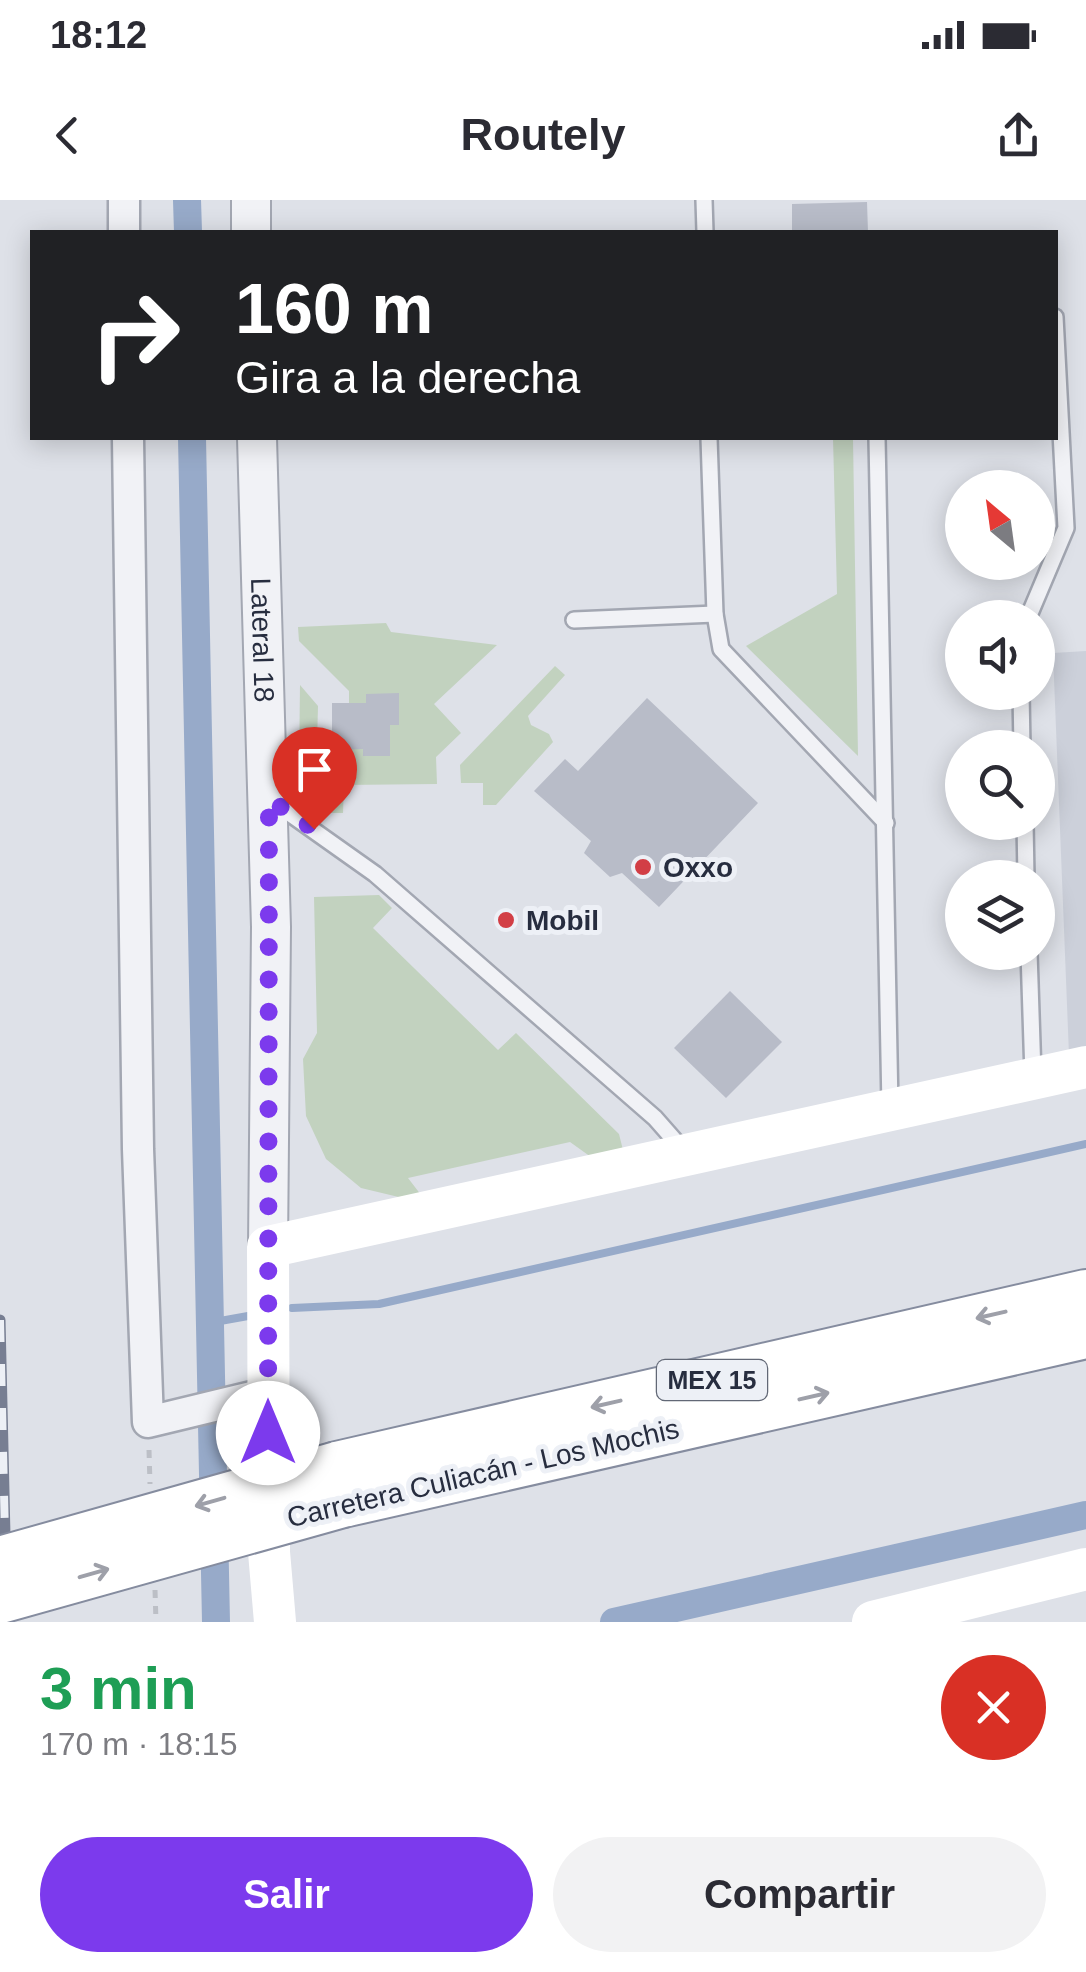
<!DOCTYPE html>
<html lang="es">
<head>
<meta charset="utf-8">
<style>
  body { margin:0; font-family:Helvetica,sans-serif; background:#f2f2f3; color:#2b2b33; height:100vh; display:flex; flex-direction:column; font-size:38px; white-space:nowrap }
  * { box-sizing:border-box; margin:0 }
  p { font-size:32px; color:#7c7c81 }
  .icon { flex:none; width:55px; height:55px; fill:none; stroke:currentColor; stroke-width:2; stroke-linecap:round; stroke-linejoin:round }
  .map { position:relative; height:1422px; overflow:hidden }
  .details { display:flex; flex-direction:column; background:#fff; flex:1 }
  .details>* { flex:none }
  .guide { position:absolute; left:30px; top:30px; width:1028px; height:210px; border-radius:0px; box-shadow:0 5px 25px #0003; background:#202124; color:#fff; overflow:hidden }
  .needle { width:65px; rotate:331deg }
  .controls { position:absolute; left:945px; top:270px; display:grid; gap:20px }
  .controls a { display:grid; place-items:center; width:110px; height:110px; border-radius:50%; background:#fff; box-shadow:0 5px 25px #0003; font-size:50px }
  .pin { position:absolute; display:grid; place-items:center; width:85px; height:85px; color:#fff; margin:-102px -42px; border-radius:50% 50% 50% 0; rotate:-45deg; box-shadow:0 0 10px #0007 }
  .pin .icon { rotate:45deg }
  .me { position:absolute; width:110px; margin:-55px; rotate:0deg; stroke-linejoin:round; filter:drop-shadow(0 0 8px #0008) }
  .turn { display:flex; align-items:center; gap:35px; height:210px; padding:0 40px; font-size:45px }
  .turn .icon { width:130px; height:130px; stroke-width:2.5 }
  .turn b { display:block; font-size:70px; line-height:85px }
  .round { display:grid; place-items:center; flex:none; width:105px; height:105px; border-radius:52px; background:#f2f2f3 }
  .summary { display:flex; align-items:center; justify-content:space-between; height:170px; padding:0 40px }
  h1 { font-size:60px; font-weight:800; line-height:75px; color:#1e9e55 }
  .cta { display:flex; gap:20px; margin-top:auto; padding:20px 40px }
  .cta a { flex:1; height:115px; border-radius:60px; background:#7c3aed; color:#fff; font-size:40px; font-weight:800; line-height:115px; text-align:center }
  .cta a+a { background:#f2f2f3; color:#2b2b33 }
  .status { display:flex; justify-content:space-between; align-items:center; height:70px; padding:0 50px; background:#fff; direction:ltr }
  .status svg { height:28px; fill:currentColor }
  header { display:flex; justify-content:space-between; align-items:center; height:130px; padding:0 40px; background:#fff; font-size:45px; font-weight:800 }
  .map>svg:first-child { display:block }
  .built { fill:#ccd0da }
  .green { fill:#c2d2bf }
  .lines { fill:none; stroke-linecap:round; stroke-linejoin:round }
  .stream { stroke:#97aac9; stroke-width:8 }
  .canal { stroke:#97aac9; stroke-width:28 }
  .building { fill:#b8bcc8 }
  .service-casing { stroke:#a3a7b2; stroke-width:20 }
  .minor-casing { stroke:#a3a7b2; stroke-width:35 }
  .tertiary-casing { stroke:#a3a7b2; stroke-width:42 }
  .trunk-casing { stroke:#858c9f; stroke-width:52 }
  .path { stroke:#bcbfc6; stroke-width:5; stroke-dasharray:8 8; stroke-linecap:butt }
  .service { stroke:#f1f2f6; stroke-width:15 }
  .minor { stroke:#f1f2f6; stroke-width:30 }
  .tertiary { stroke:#f1f2f6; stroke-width:38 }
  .secondary { stroke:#fff; stroke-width:42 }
  .trunk { stroke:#fff; stroke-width:48 }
  .rail-casing { stroke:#777e92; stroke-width:11 }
  .rail { stroke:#edf0f6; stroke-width:8; stroke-dasharray:22; stroke-linecap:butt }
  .trunk-bridge-casing { stroke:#858c9f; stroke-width:52; stroke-linecap:butt }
  .trunk-bridge { stroke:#fff; stroke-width:48 }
  .oneway { stroke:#9ea0a9 }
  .route { stroke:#7c3aed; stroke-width:18; stroke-dasharray:0 32.4 }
  .poi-dot { fill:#d23e45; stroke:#edf0f6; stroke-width:4 }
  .labels { text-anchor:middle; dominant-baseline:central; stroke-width:10; stroke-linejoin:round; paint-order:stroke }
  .shield { fill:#edf0f6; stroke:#626876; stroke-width:2.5 }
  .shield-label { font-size:25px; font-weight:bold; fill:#272d3f }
  .street-label { font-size:28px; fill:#272d3f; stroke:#edf0f6 }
  .poi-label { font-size:28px; font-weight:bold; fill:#272d3f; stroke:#edf0f6; text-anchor:start }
</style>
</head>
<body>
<div class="status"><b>18:12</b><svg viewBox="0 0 49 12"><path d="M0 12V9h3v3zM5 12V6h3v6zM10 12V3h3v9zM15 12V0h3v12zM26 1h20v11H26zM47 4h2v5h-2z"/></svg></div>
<header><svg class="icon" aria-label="back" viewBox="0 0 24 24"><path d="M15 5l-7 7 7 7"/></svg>Routely<svg class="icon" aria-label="share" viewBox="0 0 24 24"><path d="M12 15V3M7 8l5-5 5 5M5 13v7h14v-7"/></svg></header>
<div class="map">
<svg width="1086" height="1422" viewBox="0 0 1086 1422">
  <rect width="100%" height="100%" fill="#dee1e8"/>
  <polygon class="built" points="1086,451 1086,848 1069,855 1053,453"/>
  <g class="green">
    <polygon points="833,238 853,238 858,556 746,446 837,394"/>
    <polygon points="386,423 391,432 497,445 434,504 461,533 436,557 437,584 344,585 343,613 317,613 317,587 350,549 363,549 364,556 390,555 390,525 399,524 399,494 367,494 366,503 349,503 349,491 299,441 298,427"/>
    <polygon points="555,466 565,475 528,516 531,525 549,534 553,542 496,605 483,605 483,583 461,583 460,565"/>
    <polygon points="300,485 318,506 317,545 299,567"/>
    <polygon points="379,695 392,708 373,728 498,850 516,833 619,934 623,950 591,957 570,942 408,978 428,1004 361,988 326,959 306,916 303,859 317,833 314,697"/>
  </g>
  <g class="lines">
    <g class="stream">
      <polyline points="292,1108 379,1104 1086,944"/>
      <polyline points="209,1123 248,1116"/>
    </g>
    <g class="canal">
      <polyline points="187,0 188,32"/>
      <polyline points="192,238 216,1422"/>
      <polyline points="614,1422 1086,1315"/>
    </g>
  </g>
  <g class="building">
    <polygon points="867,2 868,32 792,32 792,4"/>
    <polygon points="399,493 399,525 390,525 390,556 363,556 363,549 332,550 332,503 366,503 366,494"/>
    <polygon points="647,498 758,603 659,707 622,673 610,677 584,653 591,641 534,591 565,559 578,571"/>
    <polygon points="730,791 782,842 726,898 674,848"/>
  </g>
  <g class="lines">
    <defs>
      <g id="service">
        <polyline points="704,0 705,32"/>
        <polyline points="709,238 715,414 721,449 886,623"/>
        <polyline points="877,238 890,907"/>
        <polyline points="1028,418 1066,328 1055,117"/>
        <polyline points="574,420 715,414"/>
        <polyline points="1021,492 1022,548"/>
        <polyline points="272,601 375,674 655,918 684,951"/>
        <polyline points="1025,622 1026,678"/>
        <polyline points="1029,752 1033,875"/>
      </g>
      <g id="minor">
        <polyline points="124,0 124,32"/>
        <polyline points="128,238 138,949 148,1222 268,1193"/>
      </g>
      <g id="tertiary">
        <polyline points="251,0 251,32"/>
        <path id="s1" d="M 257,238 L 271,727 L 268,1047"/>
      </g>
      <g id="trunk">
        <polyline points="337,1266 1086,1094"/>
        <polyline points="343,1303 1086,1134"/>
      </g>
    </defs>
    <use href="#service" class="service-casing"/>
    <use href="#minor" class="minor-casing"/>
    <use href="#tertiary" class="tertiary-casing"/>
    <use href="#trunk" class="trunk-casing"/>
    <g class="path">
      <polyline points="149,1250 150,1284"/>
      <polyline points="155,1390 156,1422"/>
    </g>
    <use href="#service" class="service"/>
    <use href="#minor" class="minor"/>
    <use href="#tertiary" class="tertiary"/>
    <g class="secondary">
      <polyline points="275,1422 269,1352 268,1047 1086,867"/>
      <polyline points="873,1422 1086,1369"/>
    </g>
    <use href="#trunk" class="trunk"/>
    <defs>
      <polyline id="rail" points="0,1120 7,1422"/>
    </defs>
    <use href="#rail" class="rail-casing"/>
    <use href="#rail" class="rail"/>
    <defs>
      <g id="trunk-bridge">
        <polyline points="0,1361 337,1266"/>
        <polyline points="0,1399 343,1303"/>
      </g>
    </defs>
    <use href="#trunk-bridge" class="trunk-bridge-casing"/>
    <use href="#trunk-bridge" class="trunk-bridge"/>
  </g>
  <defs><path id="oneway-shaft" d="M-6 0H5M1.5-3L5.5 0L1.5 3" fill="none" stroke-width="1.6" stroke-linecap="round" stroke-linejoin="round" transform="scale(2.5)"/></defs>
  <g class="oneway">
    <use href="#oneway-shaft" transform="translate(991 1115) rotate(167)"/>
    <use href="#oneway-shaft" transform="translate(814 1196) rotate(-13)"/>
    <use href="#oneway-shaft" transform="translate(606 1204) rotate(167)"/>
    <use href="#oneway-shaft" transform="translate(210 1302) rotate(164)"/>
    <use href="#oneway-shaft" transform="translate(94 1373) rotate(-16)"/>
  </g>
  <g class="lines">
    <polyline class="route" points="268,1233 269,599 314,629"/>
  </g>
  <g class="poi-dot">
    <circle cx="643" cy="667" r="10"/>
    <circle cx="506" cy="720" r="10"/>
  </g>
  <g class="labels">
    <rect class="shield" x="657" y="1160" width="110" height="40" rx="8"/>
    <g class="shield-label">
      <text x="712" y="1180">MEX 15</text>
    </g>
    <g class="street-label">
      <text stroke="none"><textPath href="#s1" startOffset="202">Lateral 18</textPath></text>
      <text transform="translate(483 1273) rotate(-13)">Carretera Culiacán - Los Mochis</text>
    </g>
    <g class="poi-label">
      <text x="663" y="667">Oxxo</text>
      <text x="526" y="720">Mobil</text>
    </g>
  </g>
</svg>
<div class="controls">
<a><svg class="needle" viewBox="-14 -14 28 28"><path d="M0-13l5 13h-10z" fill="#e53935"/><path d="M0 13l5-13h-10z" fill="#7c7c81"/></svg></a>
<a><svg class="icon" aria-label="sound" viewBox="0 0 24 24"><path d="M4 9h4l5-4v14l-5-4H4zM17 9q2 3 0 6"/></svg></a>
<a><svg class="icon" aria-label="search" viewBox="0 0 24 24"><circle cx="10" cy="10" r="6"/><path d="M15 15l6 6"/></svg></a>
<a><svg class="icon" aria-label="layers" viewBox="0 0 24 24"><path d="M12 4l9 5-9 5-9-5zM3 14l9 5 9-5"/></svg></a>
</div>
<div class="pin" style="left:314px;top:629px;background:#d93025"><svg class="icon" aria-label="arrive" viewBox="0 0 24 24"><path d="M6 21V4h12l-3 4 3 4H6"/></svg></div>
<svg class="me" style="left:268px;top:1233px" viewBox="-20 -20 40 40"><circle r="19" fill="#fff"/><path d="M0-13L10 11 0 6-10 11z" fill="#7c3aed"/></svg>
<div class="guide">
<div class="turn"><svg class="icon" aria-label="right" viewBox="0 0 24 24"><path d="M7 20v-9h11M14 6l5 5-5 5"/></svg><div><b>160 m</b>Gira a la derecha</div></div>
</div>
</div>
<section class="details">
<div class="summary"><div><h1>3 min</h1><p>170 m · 18:15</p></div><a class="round" style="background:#d93025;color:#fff"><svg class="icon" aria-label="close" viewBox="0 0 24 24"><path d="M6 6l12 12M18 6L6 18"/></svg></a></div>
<div class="cta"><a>Salir</a><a>Compartir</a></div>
</section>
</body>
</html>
